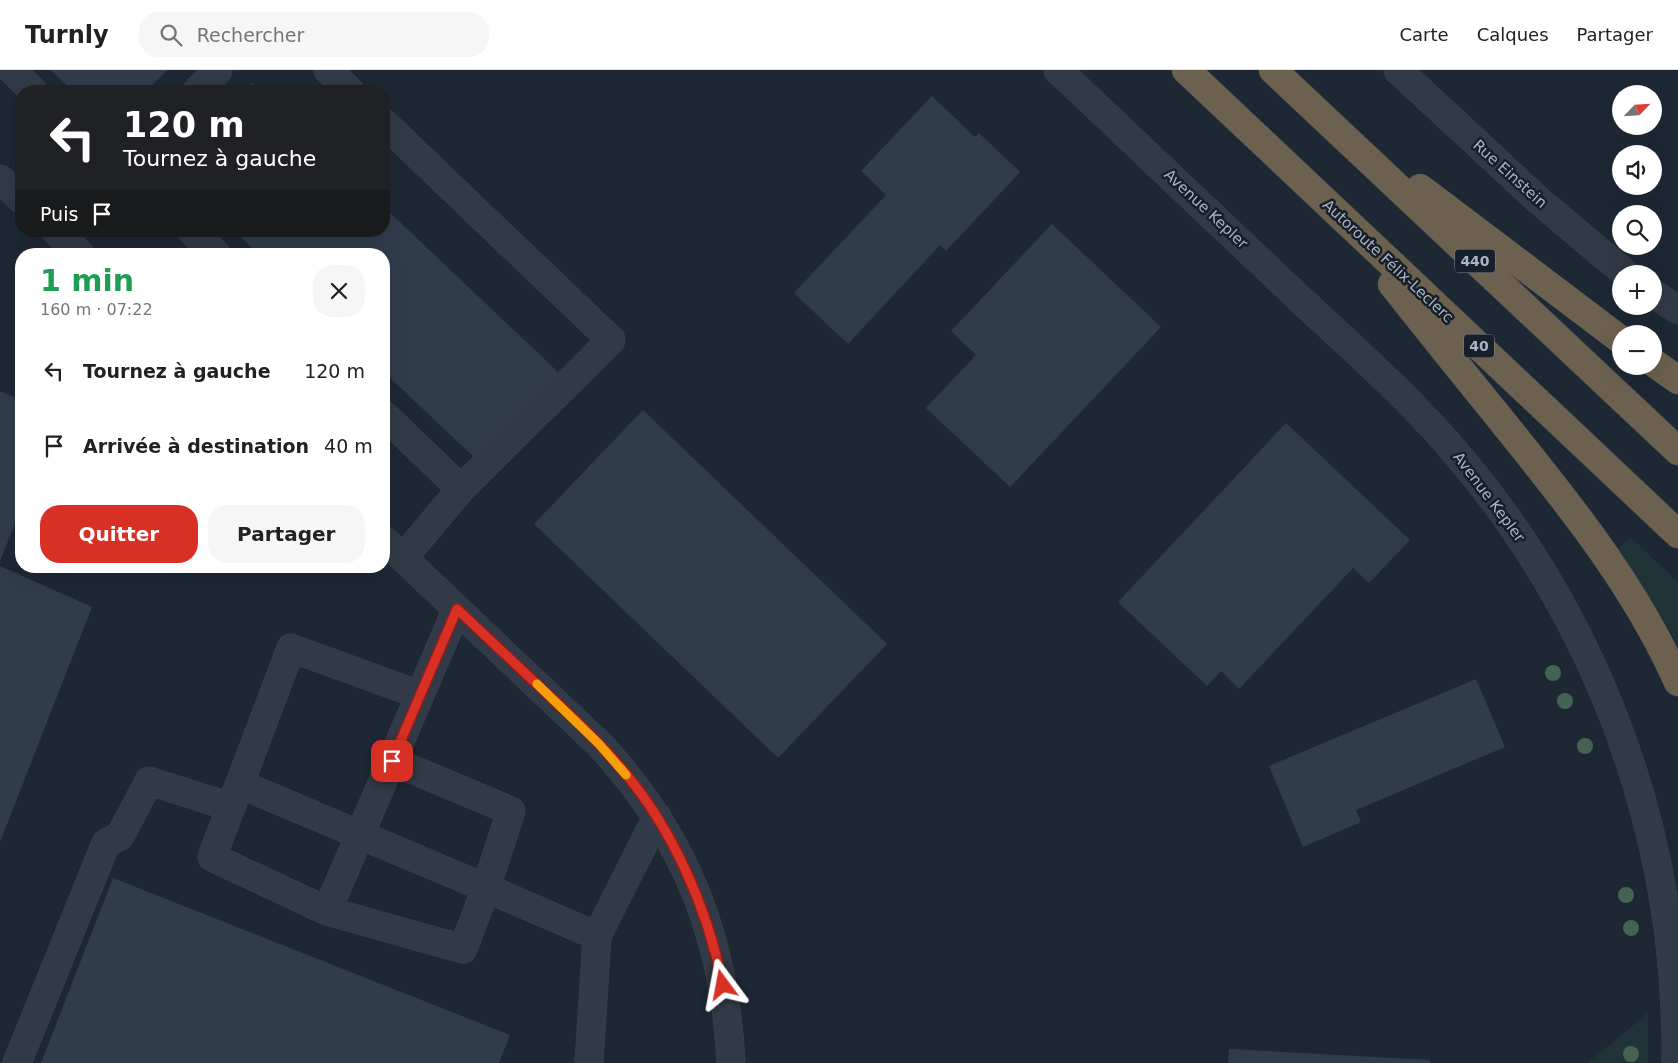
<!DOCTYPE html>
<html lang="fr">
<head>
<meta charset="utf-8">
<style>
  body { margin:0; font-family:"DejaVu Sans",sans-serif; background:#f6f6f6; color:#202124; height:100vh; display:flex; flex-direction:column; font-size:19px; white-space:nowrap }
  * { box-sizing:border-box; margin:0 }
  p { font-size:16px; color:#757577 }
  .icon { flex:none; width:28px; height:28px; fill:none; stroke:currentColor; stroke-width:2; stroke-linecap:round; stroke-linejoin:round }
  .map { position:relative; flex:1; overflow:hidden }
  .drawer { position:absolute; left:15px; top:178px; width:375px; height:325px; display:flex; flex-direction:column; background:#fff; border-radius:20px; box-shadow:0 5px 20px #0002 }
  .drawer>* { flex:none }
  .banner { position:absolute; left:15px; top:15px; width:375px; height:152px; border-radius:20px; box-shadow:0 5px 20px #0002; background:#202124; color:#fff; overflow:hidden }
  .needle { width:32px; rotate:65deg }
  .tools { position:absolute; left:1612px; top:15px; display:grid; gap:10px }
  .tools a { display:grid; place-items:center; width:50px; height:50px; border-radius:50%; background:#fff; box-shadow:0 5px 20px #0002; font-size:25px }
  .pin { position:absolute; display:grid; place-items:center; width:42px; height:42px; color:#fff; margin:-21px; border-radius:10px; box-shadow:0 2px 8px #0006 }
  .me { position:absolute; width:55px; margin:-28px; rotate:347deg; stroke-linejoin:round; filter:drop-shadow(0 0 4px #0008) }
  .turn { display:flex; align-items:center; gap:18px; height:105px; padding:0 25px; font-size:22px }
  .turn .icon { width:65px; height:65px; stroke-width:2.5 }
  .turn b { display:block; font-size:35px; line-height:42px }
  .then { display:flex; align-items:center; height:48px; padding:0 25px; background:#0003; gap:10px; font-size:19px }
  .round { display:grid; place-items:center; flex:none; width:52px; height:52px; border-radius:20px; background:#f6f6f6 }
  .summary { display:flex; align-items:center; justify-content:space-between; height:85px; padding:0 25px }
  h1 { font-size:30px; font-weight:700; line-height:38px; color:#1e9e55 }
  .cta { display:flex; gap:10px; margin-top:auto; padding:10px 25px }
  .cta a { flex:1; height:58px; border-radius:20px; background:#d93025; color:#fff; font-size:20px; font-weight:700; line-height:58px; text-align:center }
  .cta a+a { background:#f6f6f6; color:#202124 }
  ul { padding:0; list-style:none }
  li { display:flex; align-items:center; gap:15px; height:75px; padding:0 25px }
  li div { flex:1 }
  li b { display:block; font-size:19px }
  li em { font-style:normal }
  header { display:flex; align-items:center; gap:30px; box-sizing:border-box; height:70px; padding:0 25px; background:#fff; border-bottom:1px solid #e0e0e0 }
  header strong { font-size:24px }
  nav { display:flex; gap:28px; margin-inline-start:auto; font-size:18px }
  .search { width:350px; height:45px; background:#f6f6f6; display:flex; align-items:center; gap:12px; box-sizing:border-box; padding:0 18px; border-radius:20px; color:#757577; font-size:19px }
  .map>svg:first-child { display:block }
  .green { fill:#203336 }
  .building { fill:#303c4c }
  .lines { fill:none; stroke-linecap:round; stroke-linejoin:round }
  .minor-casing { stroke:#3b434f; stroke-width:29 }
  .highway-casing { stroke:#3c4450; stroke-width:29 }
  .minor { stroke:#313a46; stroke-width:28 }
  .highway { stroke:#6c614e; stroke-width:28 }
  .tree { fill:#446355 }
  .route-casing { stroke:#8d1f18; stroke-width:12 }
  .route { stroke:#d93025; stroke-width:9 }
  .slow { stroke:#f59e0b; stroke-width:9 }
  .labels { text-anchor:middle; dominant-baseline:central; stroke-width:5; stroke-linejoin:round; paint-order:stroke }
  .shield { fill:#171f2a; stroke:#7f8795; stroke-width:1 }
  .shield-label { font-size:14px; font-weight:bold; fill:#abb4c3 }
  .street-label { font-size:15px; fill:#abb4c3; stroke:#171f2a }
</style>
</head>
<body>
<header>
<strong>Turnly</strong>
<div class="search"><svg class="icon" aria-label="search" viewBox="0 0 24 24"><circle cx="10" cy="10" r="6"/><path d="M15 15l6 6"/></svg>Rechercher</div>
<nav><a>Carte</a><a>Calques</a><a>Partager</a></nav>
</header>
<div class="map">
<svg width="1678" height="993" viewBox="0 0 1678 993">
  <rect width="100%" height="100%" fill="#1e2835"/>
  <g class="green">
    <polygon points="1630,467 1678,512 1678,576 1666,553 1618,479"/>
    <polygon points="1648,943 1648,993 1588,993"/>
  </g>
  <g class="building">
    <polygon points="51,0 168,0 146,21 72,21"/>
    <polygon points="252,13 260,21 243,21"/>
    <polygon points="932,26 975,67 979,63 1020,102 946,181 940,175 848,274 794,223 886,125 861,101"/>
    <polygon points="384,137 558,302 477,390 384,302 384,184 258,184 234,161 384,161"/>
    <polygon points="1052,154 1161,257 1010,417 926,338 976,285 951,261"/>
    <polygon points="0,321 21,330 21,439 0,491"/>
    <polygon points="643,340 887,574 778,688 534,454"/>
    <polygon points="1286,353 1410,470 1369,513 1353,498 1239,619 1221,601 1207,616 1118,532"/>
    <polygon points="0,496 92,537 0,772"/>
    <polygon points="1476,609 1505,677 1356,740 1361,752 1303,777 1269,696"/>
    <polygon points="113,808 510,965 499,993 41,993"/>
    <polygon points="1229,979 1430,990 1430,993 1228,993"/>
  </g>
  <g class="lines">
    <defs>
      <g id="minor">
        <polyline points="12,0 33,21"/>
        <polyline points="328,0 350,21"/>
        <path d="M 1058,0 C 1140,77 1221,154 1302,231 C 1358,283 1417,335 1466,395 C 1588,542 1662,729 1674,920 C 1675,944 1677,969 1676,993"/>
        <polyline points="1398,0 1537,129 1626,204"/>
        <polyline points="197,21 218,0"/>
        <polyline points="384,53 611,270 461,419"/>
        <polyline points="0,109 21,129"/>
        <polyline points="56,161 80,184"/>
        <polyline points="192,161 216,184"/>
        <polyline points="1654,224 1678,240"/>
        <polyline points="384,345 461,419 403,488"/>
        <path d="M 384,470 L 599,674 C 685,766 725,868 731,993"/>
        <polyline points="420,625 291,578 212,787 327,841 457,539"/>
        <polyline points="240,714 486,818 597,866 657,747"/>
        <polyline points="327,841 463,879 486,818 511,741 392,691"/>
        <polyline points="17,993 106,773 120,766 149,711 231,737"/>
        <polyline points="589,993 597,866"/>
      </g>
      <g id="highway">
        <polyline points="1186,0 1678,464"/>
        <polyline points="1273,0 1678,381"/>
        <polyline points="1420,118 1621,270"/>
        <path d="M 1392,214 C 1423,253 1454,292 1485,330 C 1556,418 1631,507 1678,612"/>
        <polyline points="1654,293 1678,310"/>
      </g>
    </defs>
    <use href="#minor" class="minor-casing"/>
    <use href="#highway" class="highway-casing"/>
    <use href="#minor" class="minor"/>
    <use href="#highway" class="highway"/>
  </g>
  <g class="tree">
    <circle cx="1553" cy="603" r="8"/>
    <circle cx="1565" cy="631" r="8"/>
    <circle cx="1585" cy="676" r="8"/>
    <circle cx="1626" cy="825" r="8"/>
    <circle cx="1631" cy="858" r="8"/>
    <circle cx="1631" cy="984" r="8"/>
  </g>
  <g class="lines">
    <defs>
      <path id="route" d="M 392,691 L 457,539 C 486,566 514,593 543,620 C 570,645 597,670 621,698 C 673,759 707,837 723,915"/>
    </defs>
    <use href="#route" class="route-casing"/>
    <use href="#route" class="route"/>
    <polyline class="slow" points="537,614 599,674 626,705"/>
  </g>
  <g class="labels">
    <g class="shield">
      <rect x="1455" y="179.5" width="40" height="23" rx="4"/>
      <rect x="1464" y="264.5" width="30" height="23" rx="4"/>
    </g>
    <g class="shield-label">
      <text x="1475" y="191">440</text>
      <text x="1479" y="276">40</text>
    </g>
    <g class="street-label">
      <text transform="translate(1510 104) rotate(42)">Rue Einstein</text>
      <text transform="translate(1206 139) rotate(43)">Avenue Kepler</text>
      <text transform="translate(1388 191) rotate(43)">Autoroute Félix-Leclerc</text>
      <text transform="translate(1489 427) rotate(53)">Avenue Kepler</text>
    </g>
  </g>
</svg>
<div class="tools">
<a><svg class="needle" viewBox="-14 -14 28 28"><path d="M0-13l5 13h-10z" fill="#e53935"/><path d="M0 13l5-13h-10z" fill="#757577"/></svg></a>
<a><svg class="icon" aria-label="sound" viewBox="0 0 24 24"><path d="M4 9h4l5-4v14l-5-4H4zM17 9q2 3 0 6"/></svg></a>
<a><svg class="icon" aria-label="search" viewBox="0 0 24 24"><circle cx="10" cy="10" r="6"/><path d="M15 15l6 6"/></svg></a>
<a>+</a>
<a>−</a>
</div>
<div class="pin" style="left:392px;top:691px;background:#d93025"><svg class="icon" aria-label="arrive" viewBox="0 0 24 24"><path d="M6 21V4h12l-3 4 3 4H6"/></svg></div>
<svg class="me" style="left:723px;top:915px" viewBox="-20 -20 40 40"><path d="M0-17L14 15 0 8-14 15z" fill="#d93025" stroke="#fff" stroke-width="4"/></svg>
<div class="banner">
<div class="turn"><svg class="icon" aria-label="left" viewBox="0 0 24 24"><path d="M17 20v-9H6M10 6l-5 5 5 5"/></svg><div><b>120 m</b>Tournez à gauche</div></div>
<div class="then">Puis<svg class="icon" aria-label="arrive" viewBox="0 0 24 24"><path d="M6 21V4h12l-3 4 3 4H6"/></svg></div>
</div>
<section class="drawer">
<div class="summary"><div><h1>1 min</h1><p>160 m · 07:22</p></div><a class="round"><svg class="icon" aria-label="close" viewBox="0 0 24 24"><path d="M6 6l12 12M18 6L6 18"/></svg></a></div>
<ul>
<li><svg class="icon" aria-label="left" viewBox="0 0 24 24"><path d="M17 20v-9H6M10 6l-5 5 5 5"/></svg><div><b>Tournez à gauche</b></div><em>120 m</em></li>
<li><svg class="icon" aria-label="arrive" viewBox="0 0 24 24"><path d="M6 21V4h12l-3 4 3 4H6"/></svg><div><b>Arrivée à destination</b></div><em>40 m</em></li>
</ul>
<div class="cta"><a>Quitter</a><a>Partager</a></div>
</section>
</div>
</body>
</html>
